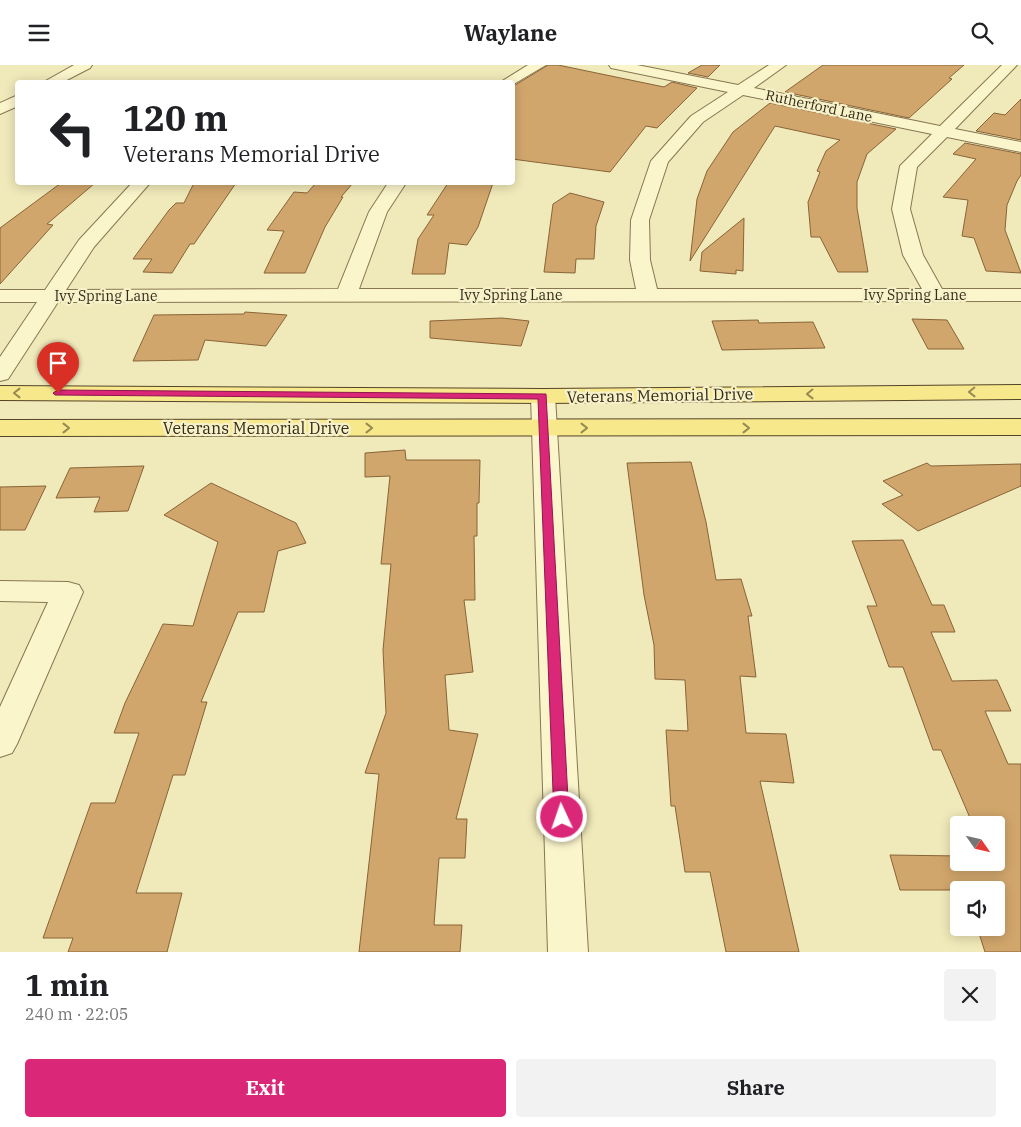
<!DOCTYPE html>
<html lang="en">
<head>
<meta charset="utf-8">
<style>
  body { margin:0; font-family:"IBM Plex Serif",serif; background:#f2f2f2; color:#202124; height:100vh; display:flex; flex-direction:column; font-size:19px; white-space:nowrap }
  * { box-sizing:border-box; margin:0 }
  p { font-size:16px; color:#757577 }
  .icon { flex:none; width:28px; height:28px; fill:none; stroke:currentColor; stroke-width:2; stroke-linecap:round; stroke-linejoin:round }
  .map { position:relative; height:887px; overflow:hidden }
  .drawer { display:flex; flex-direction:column; background:#fff; flex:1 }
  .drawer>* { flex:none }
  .banner { position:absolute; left:15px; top:15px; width:500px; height:105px; border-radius:5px; box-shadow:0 2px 12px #0003; background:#fff; color:#202124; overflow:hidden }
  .needle { width:32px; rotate:124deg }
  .fabs { position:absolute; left:950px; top:751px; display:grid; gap:10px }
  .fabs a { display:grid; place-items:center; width:55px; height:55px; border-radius:5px; background:#fff; box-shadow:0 2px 12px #0003; font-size:25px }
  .pin { position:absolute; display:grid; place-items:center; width:42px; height:42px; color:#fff; margin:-51px -21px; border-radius:50% 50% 50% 0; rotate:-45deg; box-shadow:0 0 5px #0007 }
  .pin .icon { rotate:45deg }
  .me { position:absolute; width:55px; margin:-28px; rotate:357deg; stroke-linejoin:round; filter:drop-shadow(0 0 4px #0008) }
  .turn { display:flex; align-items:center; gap:18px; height:105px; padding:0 25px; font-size:22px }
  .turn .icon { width:65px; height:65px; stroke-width:2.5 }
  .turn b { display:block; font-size:35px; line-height:42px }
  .round { display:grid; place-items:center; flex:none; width:52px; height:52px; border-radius:5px; background:#f2f2f2 }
  .head { display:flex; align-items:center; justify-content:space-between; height:85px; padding:0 25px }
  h1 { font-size:30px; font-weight:800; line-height:38px }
  .action { display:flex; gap:10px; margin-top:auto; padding:10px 25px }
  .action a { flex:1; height:58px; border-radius:5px; background:#db2777; color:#fff; font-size:20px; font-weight:800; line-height:58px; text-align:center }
  .action a+a { background:#f2f2f2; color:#202124 }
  header { display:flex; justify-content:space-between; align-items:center; height:65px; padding:0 25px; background:#fff; font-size:22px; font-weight:800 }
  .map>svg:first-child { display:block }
  .building { fill:#d1a66c; stroke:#886437 }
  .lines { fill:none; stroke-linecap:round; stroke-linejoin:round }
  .minor-casing { stroke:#877753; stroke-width:2 }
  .major-casing { stroke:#544428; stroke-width:2 }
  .minor { fill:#fbf5cc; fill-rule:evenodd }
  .major { fill:#f8e88c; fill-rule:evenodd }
  .oneway { stroke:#968a52 }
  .route { fill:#db2777; stroke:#8e194d }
  .labels { text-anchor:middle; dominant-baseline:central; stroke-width:4.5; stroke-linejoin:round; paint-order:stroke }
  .far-street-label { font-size:14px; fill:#352b19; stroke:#f7f1c9 }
  .street-label { font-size:16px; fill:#352b19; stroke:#f7f1c9 }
</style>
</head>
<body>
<header><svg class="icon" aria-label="menu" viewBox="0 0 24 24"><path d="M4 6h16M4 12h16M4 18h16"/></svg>Waylane<svg class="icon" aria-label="search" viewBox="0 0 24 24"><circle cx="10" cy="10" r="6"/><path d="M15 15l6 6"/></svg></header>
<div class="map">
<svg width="1021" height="887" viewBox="0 0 1021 887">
  <rect width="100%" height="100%" fill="#f0e9b9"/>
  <g class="building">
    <polygon points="548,0 558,0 664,22 672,17 697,23 657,63 646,61 610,107 512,94 512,22"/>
    <polygon points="702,0 720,0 708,12 688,8"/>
    <polygon points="823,0 964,0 949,13 952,14 909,53 785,27"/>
    <polygon points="1021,34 1021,75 976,66 994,48 1005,50"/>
    <polygon points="770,38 896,64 867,89 857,117 857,143 868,207 838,207 820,172 811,172 808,137 820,107 817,106 826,86 840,75 775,61 690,196 697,134 707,106 733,67"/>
    <polygon points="965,78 1021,89 1021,110 1017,116 1007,140 1005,165 1021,208 986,206 974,173 962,171 968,135 943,132 976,94 953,89"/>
    <polygon points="61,118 95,118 47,159 53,160 0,219 0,163"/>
    <polygon points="194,118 236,118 194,179 190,179 172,208 143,207 152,194 133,194 169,145 176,138 184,138"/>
    <polygon points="316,118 353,118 341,132 343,132 325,162 305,208 264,208 284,166 267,165 294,127 307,128"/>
    <polygon points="448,118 493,118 478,162 467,180 449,178 445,209 412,209 418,174 434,150 427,150"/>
    <polygon points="570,128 604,137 596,161 594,194 576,194 575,208 544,207 553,139"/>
    <polygon points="744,153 743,206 736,205 736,209 700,206 702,187"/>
    <polygon points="245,247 287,250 266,281 205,275 198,295 133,296 154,250 244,249"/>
    <polygon points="502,253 529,256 521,281 430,273 430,256"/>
    <polygon points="912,254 947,255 964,284 928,284"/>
    <polygon points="758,255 759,258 813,257 825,283 722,285 712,256"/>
    <polygon points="405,385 406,395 480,395 479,438 477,438 477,471 474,471 475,535 464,535 473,607 445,610 449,665 478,669 456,754 467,754 465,793 439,793 434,860 462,860 460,887 359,887 379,709 365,708 386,648 383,585 391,499 381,499 390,411 365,412 365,388"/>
    <polygon points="691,397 706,457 716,515 741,514 752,551 748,551 756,612 740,611 746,668 786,669 794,718 760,716 799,887 726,887 710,807 685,807 675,741 671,741 666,665 688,666 685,615 655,614 654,580 644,530 627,398"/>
    <polygon points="927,398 931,401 1021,399 1021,421 918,466 882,439 903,430 883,416"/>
    <polygon points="144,401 128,446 94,447 100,432 56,433 70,403"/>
    <polygon points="211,418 296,458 306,478 278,486 264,547 238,547 201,637 207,637 185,710 173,710 136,828 182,828 167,887 68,887 73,873 43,873 91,738 115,738 139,668 114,668 125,638 163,559 193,561 218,477 164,450"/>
    <polygon points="46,421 25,465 0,465 0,422"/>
    <polygon points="903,475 932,540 944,540 955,567 931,567 952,616 997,615 1011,646 985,646 1008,699 1021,699 1021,887 985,887 977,862 996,862 996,825 900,825 890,790 959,791 959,798 996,798 996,760 973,760 941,685 933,685 903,602 889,602 867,541 877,541 852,476"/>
  </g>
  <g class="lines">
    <defs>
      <g id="minor">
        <polygon points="74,0 92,0 90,3 61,18 42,18"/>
        <polygon points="528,0 546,0 512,20 512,18 499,18"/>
        <path d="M 609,0 L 637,0 L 738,20 L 769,0 L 786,0 L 754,23 L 940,61 L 1002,0 L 1017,0 L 955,64 L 1021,77 L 1021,87 L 947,72 L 917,102 L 910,144 L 923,190 L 942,224 L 1021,224 L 1021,236 L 58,237 L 8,314 L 0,316 L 0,292 L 37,237 L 0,237 L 0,225 L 45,225 L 79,175 L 132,118 L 150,118 L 94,182 L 66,225 L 338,224 L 369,147 L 388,118 L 406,118 L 387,147 L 359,224 L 636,224 L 630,195 L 631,155 L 651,96 L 691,51 L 728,27 L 616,4 L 611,3 ZM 743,30 L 932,69 L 900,101 L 892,144 L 903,190 L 922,224 L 657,224 L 650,195 L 649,155 L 668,97 L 703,57 Z"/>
        <polygon points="18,30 18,41 0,49 0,38"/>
        <polygon points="543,324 552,326 555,331 588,887 548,887 531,331 534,326"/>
        <polygon points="0,516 68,517 79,520 83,527 17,679 12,688 0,692 0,642 48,537 0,536"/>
      </g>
      <g id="major">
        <polygon points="1021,320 1021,334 543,338 0,335 0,321 543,324"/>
        <polygon points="1021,354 1021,370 0,371 0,355"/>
      </g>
    </defs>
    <use href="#minor" class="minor-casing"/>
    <use href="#major" class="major-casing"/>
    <use href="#minor" class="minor"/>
    <use href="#major" class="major"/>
  </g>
  <defs><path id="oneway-chevron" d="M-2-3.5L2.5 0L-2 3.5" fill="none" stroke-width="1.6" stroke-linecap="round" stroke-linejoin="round" transform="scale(1.25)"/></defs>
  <g class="oneway">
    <use href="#oneway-chevron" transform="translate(972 327) rotate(179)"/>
    <use href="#oneway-chevron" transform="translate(17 328) rotate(-180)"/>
    <use href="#oneway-chevron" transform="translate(810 329) rotate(179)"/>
    <use href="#oneway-chevron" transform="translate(66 363)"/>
    <use href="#oneway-chevron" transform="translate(369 363)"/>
    <use href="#oneway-chevron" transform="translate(584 363)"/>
    <use href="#oneway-chevron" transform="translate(746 363)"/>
  </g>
  <polygon class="route" points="58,325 546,329 569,752 567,756 562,758 556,756 554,752 538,334 55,330 53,328"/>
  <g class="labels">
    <g class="far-street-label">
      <text transform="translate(819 41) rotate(12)">Rutherford Lane</text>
      <text x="511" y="230">Ivy Spring Lane</text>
      <text x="915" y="230">Ivy Spring Lane</text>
      <text x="106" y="231">Ivy Spring Lane</text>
    </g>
    <g class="street-label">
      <text transform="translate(660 330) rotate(-1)">Veterans Memorial Drive</text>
      <text x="256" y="363">Veterans Memorial Drive</text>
    </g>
  </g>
</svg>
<div class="fabs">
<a><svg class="needle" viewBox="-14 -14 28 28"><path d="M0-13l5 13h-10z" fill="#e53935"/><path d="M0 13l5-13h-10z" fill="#757577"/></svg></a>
<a><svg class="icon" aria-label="sound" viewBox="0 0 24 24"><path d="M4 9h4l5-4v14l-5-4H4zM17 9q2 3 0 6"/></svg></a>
</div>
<div class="pin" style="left:58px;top:328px;background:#d93025"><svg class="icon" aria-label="arrive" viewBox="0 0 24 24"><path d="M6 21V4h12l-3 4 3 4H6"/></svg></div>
<svg class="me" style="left:562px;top:752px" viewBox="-20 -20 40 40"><circle r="17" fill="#db2777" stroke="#fff" stroke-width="3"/><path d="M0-11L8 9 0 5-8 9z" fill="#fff"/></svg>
<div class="banner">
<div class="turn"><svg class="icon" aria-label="left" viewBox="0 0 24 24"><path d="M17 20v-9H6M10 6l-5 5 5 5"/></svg><div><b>120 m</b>Veterans Memorial Drive</div></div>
</div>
</div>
<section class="drawer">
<div class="head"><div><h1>1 min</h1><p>240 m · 22:05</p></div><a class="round"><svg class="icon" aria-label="close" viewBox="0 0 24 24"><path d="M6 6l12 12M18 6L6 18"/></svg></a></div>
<div class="action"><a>Exit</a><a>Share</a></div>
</section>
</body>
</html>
